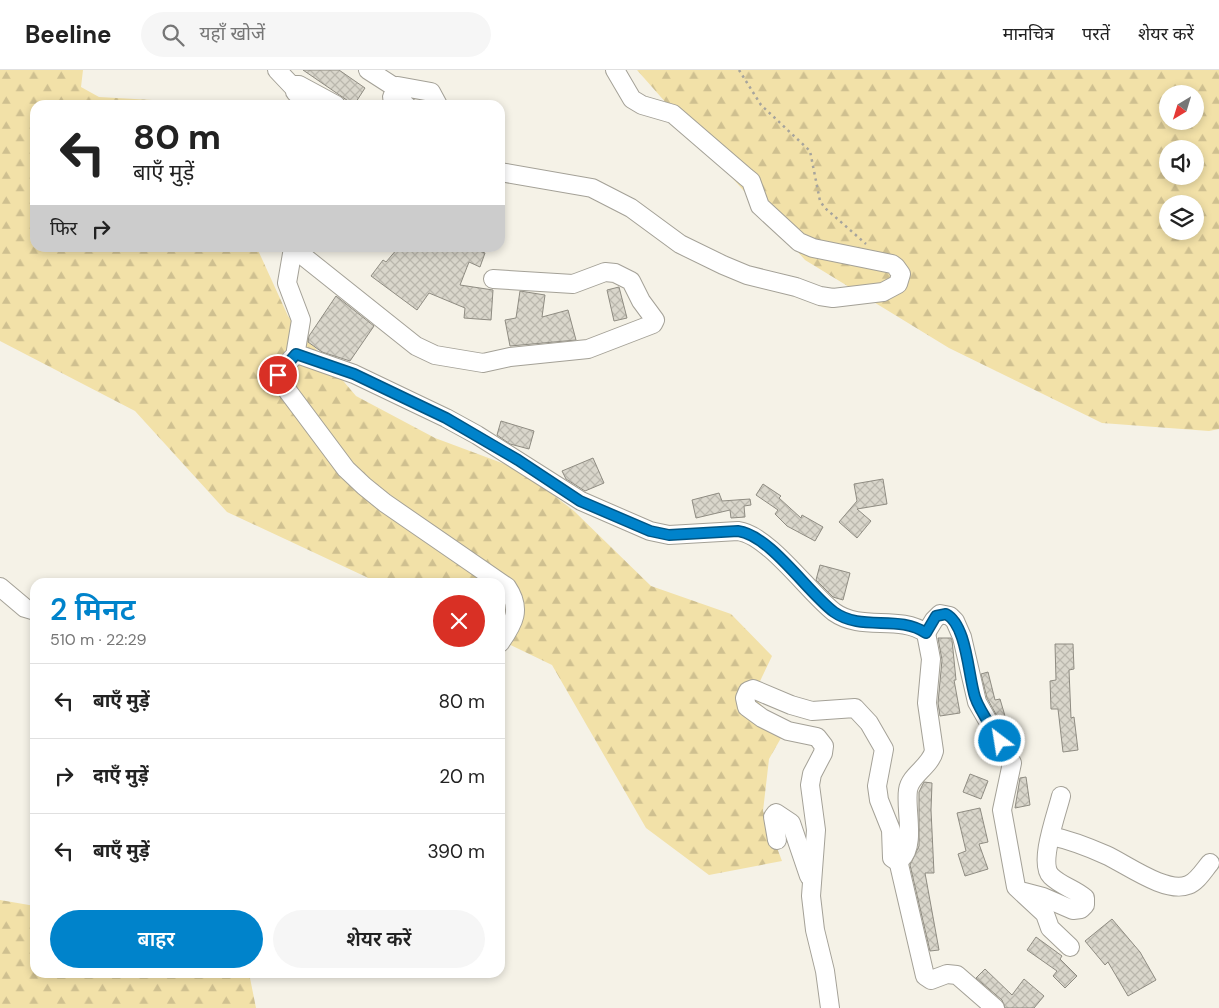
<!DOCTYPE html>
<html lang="hi">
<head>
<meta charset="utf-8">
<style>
  body { margin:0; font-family:"DM Sans","Noto Sans Devanagari",sans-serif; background:#f6f6f6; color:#222; height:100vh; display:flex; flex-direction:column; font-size:19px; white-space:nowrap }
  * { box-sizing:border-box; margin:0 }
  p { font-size:16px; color:#767676 }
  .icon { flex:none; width:28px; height:28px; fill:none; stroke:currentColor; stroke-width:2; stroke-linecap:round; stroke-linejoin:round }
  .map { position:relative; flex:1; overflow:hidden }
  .details { position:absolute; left:30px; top:508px; width:475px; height:400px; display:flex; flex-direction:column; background:#fff; border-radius:15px; box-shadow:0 2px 8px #0003 }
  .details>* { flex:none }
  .banner { position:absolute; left:30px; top:30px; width:475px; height:152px; border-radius:15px; box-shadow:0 2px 8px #0003; background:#fff; color:#222; overflow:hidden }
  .needle { width:32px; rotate:218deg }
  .controls { position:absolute; left:1159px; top:15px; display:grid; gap:10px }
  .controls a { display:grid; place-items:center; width:45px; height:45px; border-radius:50%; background:#fff; box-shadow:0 2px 8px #0003; font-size:25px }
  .pin { position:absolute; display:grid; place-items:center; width:42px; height:42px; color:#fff; margin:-21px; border:2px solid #fff; border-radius:50%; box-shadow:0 1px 5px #0007 }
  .me { position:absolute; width:55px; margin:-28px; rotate:329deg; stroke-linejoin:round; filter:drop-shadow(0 0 4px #0008) }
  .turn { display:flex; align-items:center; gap:18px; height:105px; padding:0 20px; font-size:22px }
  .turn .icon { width:65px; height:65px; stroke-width:2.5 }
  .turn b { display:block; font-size:35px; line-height:42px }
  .then { display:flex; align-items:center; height:48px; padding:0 20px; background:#0003; gap:10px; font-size:19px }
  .round { display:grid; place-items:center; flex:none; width:52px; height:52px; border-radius:26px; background:#f6f6f6 }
  .overview { display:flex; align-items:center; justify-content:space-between; height:85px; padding:0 20px }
  h1 { font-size:30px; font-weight:600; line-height:38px; color:#0083cb }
  .cta { display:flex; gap:10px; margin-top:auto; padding:10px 20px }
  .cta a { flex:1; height:58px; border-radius:30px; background:#0083cb; color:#fff; font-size:20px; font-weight:600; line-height:58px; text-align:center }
  .cta a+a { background:#f6f6f6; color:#222 }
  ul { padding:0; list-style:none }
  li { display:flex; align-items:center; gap:15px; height:75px; padding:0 20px; border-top:1px solid #e0e0e0 }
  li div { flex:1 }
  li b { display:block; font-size:19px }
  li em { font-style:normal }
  header { display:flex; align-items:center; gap:30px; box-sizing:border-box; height:70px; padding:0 25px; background:#fff; border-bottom:1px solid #e0e0e0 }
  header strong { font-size:24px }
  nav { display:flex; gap:28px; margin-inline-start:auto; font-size:18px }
  .search { width:350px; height:45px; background:#f6f6f6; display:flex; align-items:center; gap:12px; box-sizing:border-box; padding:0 18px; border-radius:28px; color:#767676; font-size:19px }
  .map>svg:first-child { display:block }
  .forest { fill:url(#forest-firs); fill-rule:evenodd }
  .building { fill:url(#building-cross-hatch); stroke:#8f8c82 }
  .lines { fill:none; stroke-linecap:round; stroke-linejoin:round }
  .minor-casing { stroke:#a4a197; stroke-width:20 }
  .path { stroke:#a7a49c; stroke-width:2.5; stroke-dasharray:2.5 4; stroke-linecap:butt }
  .minor { stroke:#fff; stroke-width:18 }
  .route-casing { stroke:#005584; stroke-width:12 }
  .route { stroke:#0083cb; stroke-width:9 }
</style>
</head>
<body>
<header>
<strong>Beeline</strong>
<div class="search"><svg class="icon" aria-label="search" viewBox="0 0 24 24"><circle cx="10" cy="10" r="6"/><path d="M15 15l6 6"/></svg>यहाँ खोजें</div>
<nav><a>मानचित्र</a><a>परतें</a><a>शेयर करें</a></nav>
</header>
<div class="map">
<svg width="1219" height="938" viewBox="0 0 1219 938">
  <defs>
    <pattern id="forest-firs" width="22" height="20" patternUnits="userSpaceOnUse" patternTransform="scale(1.25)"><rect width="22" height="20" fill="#f2e1a8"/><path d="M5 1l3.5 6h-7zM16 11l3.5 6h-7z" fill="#cfc090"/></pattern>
    <pattern id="building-cross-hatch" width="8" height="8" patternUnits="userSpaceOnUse" patternTransform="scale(1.25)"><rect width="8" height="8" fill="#d9d6cb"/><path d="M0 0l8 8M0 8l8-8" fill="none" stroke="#bab7ad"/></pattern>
  </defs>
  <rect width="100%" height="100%" fill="#f5f2e7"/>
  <g class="forest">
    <polygon points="0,0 83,0 81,17 99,27 206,33 208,35 35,35 35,178 257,178 288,246 356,326 435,368 521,400 574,441 651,516 731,544 772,586 753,626 785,661 769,689 763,741 782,791 709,805 646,758 552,595 500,570 500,512 377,512 227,442 135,341 0,271"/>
    <path d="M 637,0 L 1219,0 L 1219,359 L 1209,361 L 1102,353 L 949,278 L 805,190 ZM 1168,24 L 1195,24 L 1195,51 L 1168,51 ZM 1168,79 L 1195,79 L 1195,106 L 1168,106 ZM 1168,134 L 1195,134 L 1195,161 L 1168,161 Z"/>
    <polygon points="0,830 35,836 35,902 249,903 256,938 0,938"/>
  </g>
  <g class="building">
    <polygon points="303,0 339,0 365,18 354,35"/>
    <polygon points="398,178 471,178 485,183 480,197 469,192 460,215 493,220 491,250 464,248 465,238 429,223 417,240 371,206 383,190 386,192"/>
    <polygon points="619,217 627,248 614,251 607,220"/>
    <polygon points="520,221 545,225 542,247 568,240 576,270 510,276 505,250 516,248"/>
    <polygon points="336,226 374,256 350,291 322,282 308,272 309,266"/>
    <polygon points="501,351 534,361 529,379 510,374 497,365"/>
    <polygon points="593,388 604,413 585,421 566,409 562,401"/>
    <polygon points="883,409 887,434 857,439 871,451 857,468 839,452 857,431 854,414"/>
    <polygon points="763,414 781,426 779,428 801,448 802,445 823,457 815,471 787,456 775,444 778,440 756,425"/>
    <polygon points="719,423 722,431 750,429 751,435 744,436 745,447 731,448 730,440 696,448 692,430"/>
    <polygon points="820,495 850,503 843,530 833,527 816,510"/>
    <polygon points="938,568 951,568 952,570 956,610 954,610 960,643 940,646 938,633 942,590"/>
    <polygon points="1055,574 1073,574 1074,599 1069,600 1071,648 1074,647 1078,680 1063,682 1058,639 1051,639 1050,611 1056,610"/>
    <polygon points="988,602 995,630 1000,629 1005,646 998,648 987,628 981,604"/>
    <polygon points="1016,652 1020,669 1011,671 1002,655"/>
    <polygon points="970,704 988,711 981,729 963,722"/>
    <polygon points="1026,707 1030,735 1015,738 1020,708"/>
    <polygon points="924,712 932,713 931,740 934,803 925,803 939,880 930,881 910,795 919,776 919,722"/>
    <polygon points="980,738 988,772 979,774 988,799 965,806 958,784 966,781 957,743"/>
    <polygon points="1112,849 1140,882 1156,910 1128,926 1108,892 1105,895 1085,871"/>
    <polygon points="1036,867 1062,886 1060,889 1077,906 1065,918 1053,906 1057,901 1027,880"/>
    <polygon points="985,899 1012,925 1024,909 1044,926 1034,938 1005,938 1002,930 976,908"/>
  </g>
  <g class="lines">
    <defs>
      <g id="minor">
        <polyline points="277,0 294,18"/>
        <polyline points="368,0 396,18"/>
        <polyline points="308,35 295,22 295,15 299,15 336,35"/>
        <polyline points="406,35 392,27 398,16 431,22 438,35"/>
        <polyline points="500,102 592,118 631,138 680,174 723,195 747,205 796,217 820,226 833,228 883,222 898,214 901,204 896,197 892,194 813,178 799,172 760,136 751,111 746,107 673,44 642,35 632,29 615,0"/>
        <path d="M 293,178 L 287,213 L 301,250 L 296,280 L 297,284 L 354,304 L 446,348 L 477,365 L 581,431 L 650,461 L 669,465 L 738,461 C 769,465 809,523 834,542 C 862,562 898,544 926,563 L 931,589 L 927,633 L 934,681 C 930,697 910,705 908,720 C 905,739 916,775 901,789 L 895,790 L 892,788 L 891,760 L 879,730 L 877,716 L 884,679 L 869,653 L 855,638 L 812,641 L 791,635 L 753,619 L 748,621 L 745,628 L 747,637 L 762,648 L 788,661 L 817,667 L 824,676 L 823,683 L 812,704 L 810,715 L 816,760 L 811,826 L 815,860 L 825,901 L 830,938"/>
        <polyline points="293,178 416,276 435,285 483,293 510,287 588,279 653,254 655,250 641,231 631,211 615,203 605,202 573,214 493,209"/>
        <path d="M 296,284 L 280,301 L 278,308 L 346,399 L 364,416 L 385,433 L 507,517 C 522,539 514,553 500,573"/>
        <polyline points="0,517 25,538 35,541"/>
        <polyline points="926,563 934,550 940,544 950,546 955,551 962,567 977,632 1012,693 1002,740 1016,817 1045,844 1050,858 1070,877"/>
        <path d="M 1051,766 C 1070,770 1088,777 1106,785 C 1126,794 1166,824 1188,815 C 1197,812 1204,800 1210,793"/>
        <polyline points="777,770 773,747 776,743 791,753 809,806"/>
        <polyline points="898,790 925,906 931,910 947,904 957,905 995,938"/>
        <path d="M 1024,822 L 1043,827 L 1073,840 L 1081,839 L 1085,835 L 1085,828 C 1075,819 1061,816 1051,806 C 1038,793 1057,743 1061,726"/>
      </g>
    </defs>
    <use href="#minor" class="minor-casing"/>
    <polyline class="path" points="739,0 761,35 810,81 820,131 825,138 866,174"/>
    <use href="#minor" class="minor"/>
  </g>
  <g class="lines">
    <defs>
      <path id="route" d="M 278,305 L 296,284 L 354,304 L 446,348 L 518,390 L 580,431 L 650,461 L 669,465 L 738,461 C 770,465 808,523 834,542 C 862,562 898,544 926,563 L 936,546 L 946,544 C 967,555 968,605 975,627 C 980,642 992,657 1000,671"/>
    </defs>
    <use href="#route" class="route-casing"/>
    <use href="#route" class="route"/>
  </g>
</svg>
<div class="controls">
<a><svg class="needle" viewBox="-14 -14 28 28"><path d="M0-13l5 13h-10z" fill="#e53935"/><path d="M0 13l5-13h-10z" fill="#767676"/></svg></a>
<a><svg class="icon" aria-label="sound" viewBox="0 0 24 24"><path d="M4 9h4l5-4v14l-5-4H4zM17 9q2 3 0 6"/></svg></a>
<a><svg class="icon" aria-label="layers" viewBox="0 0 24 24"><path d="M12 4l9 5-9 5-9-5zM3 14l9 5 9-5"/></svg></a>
</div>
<div class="pin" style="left:278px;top:305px;background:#d93025"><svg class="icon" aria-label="arrive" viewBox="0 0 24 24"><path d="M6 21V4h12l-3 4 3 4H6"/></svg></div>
<svg class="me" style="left:1000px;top:671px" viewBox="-20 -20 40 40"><circle r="17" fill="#0083cb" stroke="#fff" stroke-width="3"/><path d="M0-11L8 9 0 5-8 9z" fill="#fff"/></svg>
<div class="banner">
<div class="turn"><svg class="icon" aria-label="left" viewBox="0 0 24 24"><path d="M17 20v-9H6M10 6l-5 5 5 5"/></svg><div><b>80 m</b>बाएँ मुड़ें</div></div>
<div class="then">फिर<svg class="icon" aria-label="right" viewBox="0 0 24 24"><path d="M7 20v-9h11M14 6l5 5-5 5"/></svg></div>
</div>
<section class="details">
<div class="overview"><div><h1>2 मिनट</h1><p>510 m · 22:29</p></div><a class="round" style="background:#d93025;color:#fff"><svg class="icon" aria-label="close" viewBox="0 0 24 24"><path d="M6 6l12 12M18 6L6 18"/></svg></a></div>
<ul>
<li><svg class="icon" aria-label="left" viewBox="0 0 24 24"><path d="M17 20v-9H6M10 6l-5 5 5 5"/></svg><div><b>बाएँ मुड़ें</b></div><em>80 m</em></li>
<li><svg class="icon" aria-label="right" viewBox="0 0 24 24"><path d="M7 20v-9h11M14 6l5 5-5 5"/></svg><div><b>दाएँ मुड़ें</b></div><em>20 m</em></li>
<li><svg class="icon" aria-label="left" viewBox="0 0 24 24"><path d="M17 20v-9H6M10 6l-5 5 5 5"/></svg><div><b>बाएँ मुड़ें</b></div><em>390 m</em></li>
</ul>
<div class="cta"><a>बाहर</a><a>शेयर करें</a></div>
</section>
</div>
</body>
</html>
